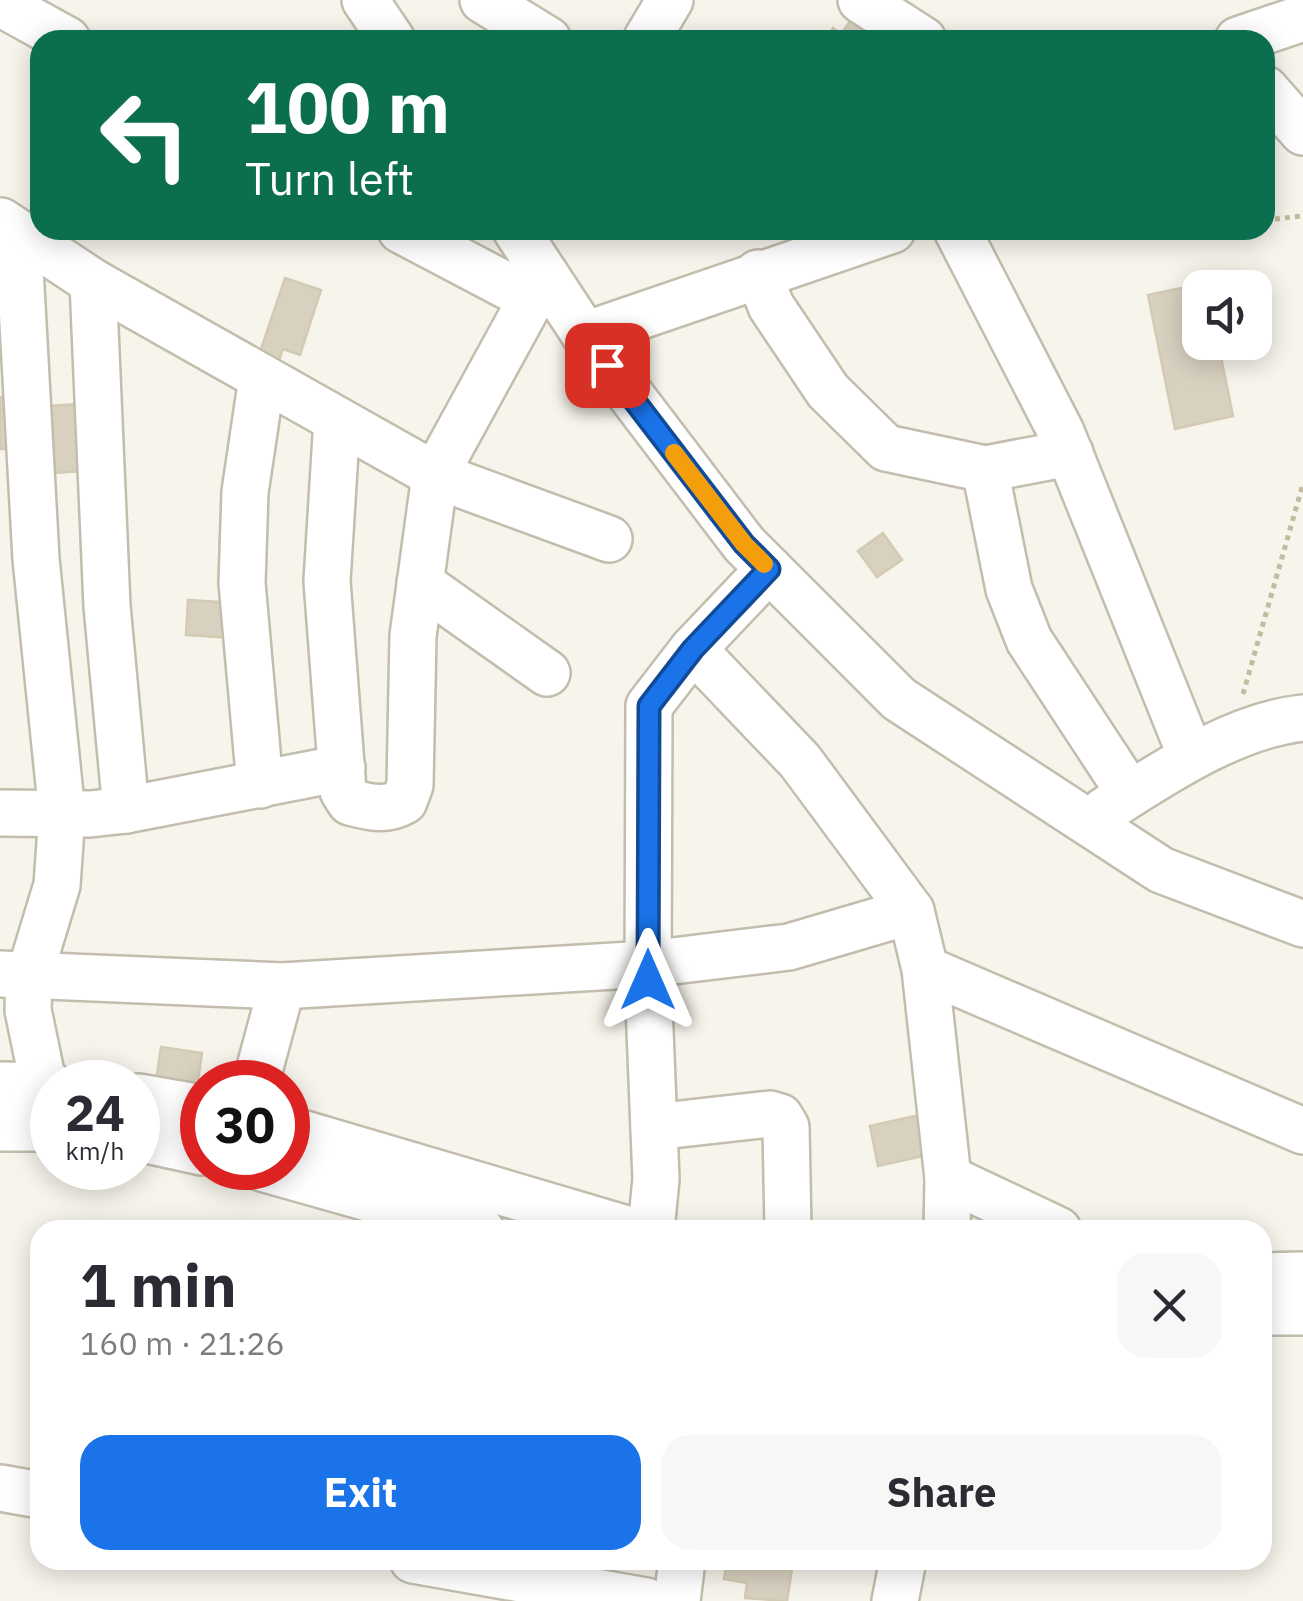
<!DOCTYPE html>
<html lang="en">
<head>
<meta charset="utf-8">
<style>
  body { margin:0; font-family:"IBM Plex Sans",sans-serif; background:#f7f7f7; color:#2b2b33; height:100vh; display:flex; flex-direction:column; font-size:38px; white-space:nowrap }
  * { box-sizing:border-box; margin:0 }
  p { font-size:32px; color:#7c7c81 }
  .icon { flex:none; width:55px; height:55px; fill:none; stroke:currentColor; stroke-width:2; stroke-linecap:round; stroke-linejoin:round }
  .map { position:relative; flex:1; overflow:hidden }
  .panel { position:absolute; left:30px; top:1220px; width:1242px; height:350px; display:flex; flex-direction:column; background:#fff; border-radius:30px; box-shadow:0 5px 25px #0003 }
  .panel>* { flex:none }
  .guide { position:absolute; left:30px; top:30px; width:1245px; height:210px; border-radius:30px; box-shadow:0 5px 25px #0003; background:#0b6e4f; color:#fff; overflow:hidden }
  .tools { position:absolute; left:1182px; top:270px; display:grid; gap:20px }
  .tools a { display:grid; place-items:center; width:90px; height:90px; border-radius:20px; background:#fff; box-shadow:0 5px 25px #0003; font-size:50px }
  .speed { position:absolute; left:30px; top:1060px; display:flex; gap:20px; font-size:50px; font-weight:700; text-align:center }
  .speed>* { display:grid; place-content:center; width:130px; height:130px; border-radius:50%; background:#fff; box-shadow:0 5px 25px #0003; line-height:1 }
  .speed small { font-size:25px; font-weight:400 }
  .speed .limit { border:15px solid #d22; background:#fff; color:#111 }
  .pin { position:absolute; display:grid; place-items:center; width:85px; height:85px; color:#fff; margin:-42px; border-radius:20px; box-shadow:0 5px 15px #0006 }
  .me { position:absolute; width:110px; margin:-55px; rotate:0deg; stroke-linejoin:round; filter:drop-shadow(0 0 8px #0008) }
  .turn { display:flex; align-items:center; gap:35px; height:210px; padding:0 50px; font-size:45px }
  .turn .icon { width:130px; height:130px; stroke-width:2.5 }
  .turn b { display:block; font-size:70px; line-height:85px }
  .round { display:grid; place-items:center; flex:none; width:105px; height:105px; border-radius:30px; background:#f7f7f7 }
  .headline { display:flex; align-items:center; justify-content:space-between; height:170px; padding:0 50px }
  h1 { font-size:60px; font-weight:800; line-height:75px }
  .cta { display:flex; gap:20px; margin-top:auto; padding:20px 50px }
  .cta a { flex:1; height:115px; border-radius:30px; background:#1a73e8; color:#fff; font-size:40px; font-weight:800; line-height:115px; text-align:center }
  .cta a+a { background:#f7f7f7; color:#2b2b33 }
  .map>svg:first-child { display:block }
  .building { fill:#d8d1c0; stroke:#d3cab3; stroke-width:2.5 }
  .lines { fill:none; stroke-linecap:round; stroke-linejoin:round }
  .minor-casing { stroke:#c2bdad; stroke-width:50 }
  .path { stroke:#c4ba9e; stroke-width:5; stroke-dasharray:5 5; stroke-linecap:butt }
  .minor { stroke:#fff; stroke-width:45 }
  .route-casing { stroke:#114b97; stroke-width:25 }
  .route { stroke:#1a73e8; stroke-width:18 }
  .slow { stroke:#f59e0b; stroke-width:18 }
</style>
</head>
<body>
<div class="map">
<svg width="1303" height="1601" viewBox="0 0 1303 1601">
  <rect width="100%" height="100%" fill="#f6f4eb"/>
  <g class="building">
    <polygon points="858,10 885,29 877,40 825,40 833,28 841,34"/>
    <polygon points="285,278 321,290 300,355 283,349 275,371 256,364"/>
    <polygon points="1205,283 1206,288 1200,288 1200,342 1218,342 1233,416 1175,429 1148,295"/>
    <polygon points="11,391 29,448 0,449 0,397 4,397 4,392"/>
    <polygon points="92,403 97,470 55,473 50,406"/>
    <polygon points="883,533 902,560 877,577 858,551"/>
    <polygon points="188,600 235,603 233,638 186,635"/>
    <polygon points="161,1047 202,1053 197,1088 156,1081"/>
    <polygon points="924,1114 932,1154 878,1166 870,1126"/>
    <polygon points="727,1560 792,1569 787,1601 745,1598 747,1583 724,1579"/>
  </g>
  <g class="lines">
    <defs>
      <g id="minor">
        <polyline points="365,0 392,40"/>
        <polyline points="483,0 548,40"/>
        <polyline points="861,0 923,40"/>
        <polyline points="0,3 67,40"/>
        <polyline points="646,40 670,0"/>
        <polyline points="1238,40 1303,18"/>
        <polyline points="1265,89 1303,132"/>
        <polyline points="1,221 93,282 435,475 545,274"/>
        <polyline points="401,230 532,299"/>
        <polyline points="516,230 585,335 744,544 899,699 1161,870 1303,924"/>
        <polyline points="957,230 1061,432 1191,756"/>
        <polyline points="18,233 36,559 62,814 57,885 29,977 28,1010 52,1126"/>
        <polyline points="758,273 771,306 828,391 886,448 985,469 1070,453"/>
        <polyline points="93,282 107,606 126,810"/>
        <polyline points="585,335 892,230"/>
        <path d="M 337,420 L 327,581 L 343,791 L 350,802 C 369,807 385,812 404,801 L 410,785 L 413,636 L 435,475 L 609,539"/>
        <polyline points="985,469 1009,589 1029,640 1130,794"/>
        <polyline points="420,583 547,673"/>
        <polyline points="693,649 769,569"/>
        <polyline points="260,785 242,583 245,492 262,378"/>
        <path d="M 1105,810 C 1162,774 1234,725 1303,718"/>
        <polyline points="0,813 90,814 126,810 342,768"/>
        <polyline points="925,969 1303,1131"/>
        <polyline points="0,974 282,986 648,964 789,947 911,911"/>
        <polyline points="256,1082 282,986"/>
        <polyline points="0,1085 52,1086"/>
        <polyline points="138,1097 202,1108"/>
        <polyline points="654,1127 770,1114 780,1117 786,1127 788,1230"/>
        <polyline points="0,1128 52,1128"/>
        <polyline points="288,1129 630,1230"/>
        <polyline points="138,1138 202,1152"/>
        <polyline points="262,1168 481,1230"/>
        <polyline points="948,1178 1058,1230"/>
        <polyline points="651,1230 656,1179 648,981 649,706 693,649 800,761 911,911 925,969 948,1178 947,1230"/>
        <polyline points="1262,1276 1303,1275"/>
        <polyline points="1262,1312 1303,1312"/>
        <polyline points="0,1488 40,1495"/>
        <polyline points="413,1560 646,1601"/>
        <polyline points="677,1601 682,1560"/>
        <polyline points="895,1601 903,1560"/>
      </g>
    </defs>
    <use href="#minor" class="minor-casing"/>
    <g class="path">
      <polyline points="1265,220 1303,216"/>
      <polyline points="1243,694 1303,484"/>
    </g>
    <use href="#minor" class="minor"/>
  </g>
  <g class="lines">
    <defs>
      <polyline id="route" points="607,365 744,544 769,569 693,649 649,706 648,980"/>
    </defs>
    <use href="#route" class="route-casing"/>
    <use href="#route" class="route"/>
    <polyline class="slow" points="674,453 744,544 764,564"/>
  </g>
</svg>
<div class="tools">
<a><svg class="icon" aria-label="sound" viewBox="0 0 24 24"><path d="M4 9h4l5-4v14l-5-4H4zM17 9q2 3 0 6"/></svg></a>
</div>
<div class="speed"><div>24<small>km/h</small></div><div class="limit">30</div></div>
<div class="pin" style="left:607px;top:365px;background:#d93025"><svg class="icon" aria-label="arrive" viewBox="0 0 24 24"><path d="M6 21V4h12l-3 4 3 4H6"/></svg></div>
<svg class="me" style="left:648px;top:980px" viewBox="-20 -20 40 40"><path d="M0-17L14 15 0 8-14 15z" fill="#1a73e8" stroke="#fff" stroke-width="4"/></svg>
<div class="guide">
<div class="turn"><svg class="icon" aria-label="left" viewBox="0 0 24 24"><path d="M17 20v-9H6M10 6l-5 5 5 5"/></svg><div><b>100 m</b>Turn left</div></div>
</div>
<section class="panel">
<div class="headline"><div><h1>1 min</h1><p>160 m · 21:26</p></div><a class="round"><svg class="icon" aria-label="close" viewBox="0 0 24 24"><path d="M6 6l12 12M18 6L6 18"/></svg></a></div>
<div class="cta"><a>Exit</a><a>Share</a></div>
</section>
</div>
</body>
</html>
